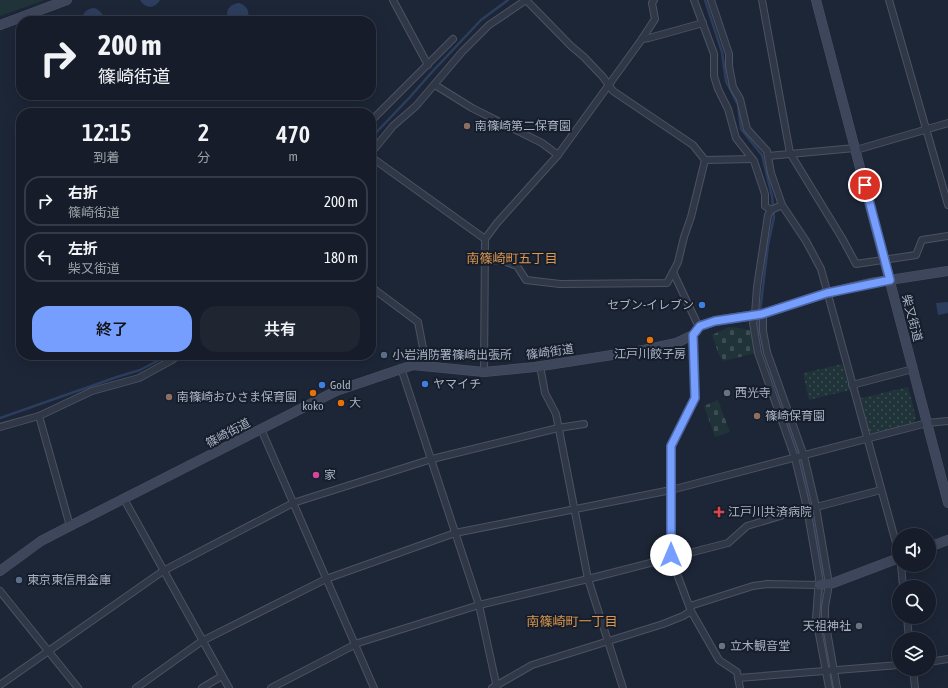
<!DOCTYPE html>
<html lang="ja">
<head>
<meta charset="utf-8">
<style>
  body { margin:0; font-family:"Asap Condensed","Noto Sans JP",sans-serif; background:#1f2531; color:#f1f3f6; height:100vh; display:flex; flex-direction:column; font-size:15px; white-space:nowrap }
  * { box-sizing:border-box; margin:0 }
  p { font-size:13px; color:#9ea1a8 }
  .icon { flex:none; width:22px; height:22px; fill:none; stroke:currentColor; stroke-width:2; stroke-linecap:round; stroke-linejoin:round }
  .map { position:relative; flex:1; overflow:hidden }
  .drawer { position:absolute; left:16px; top:108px; width:360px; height:252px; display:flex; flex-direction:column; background:#161c29; border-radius:16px; box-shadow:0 4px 16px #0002,0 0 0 1px #353a46 }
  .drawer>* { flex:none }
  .hud { position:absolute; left:16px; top:16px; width:360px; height:84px; border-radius:16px; box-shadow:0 4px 16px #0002,0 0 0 1px #353a46; background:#161c29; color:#f1f3f6; overflow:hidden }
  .controls { position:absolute; left:892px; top:528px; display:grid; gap:8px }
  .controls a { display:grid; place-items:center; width:44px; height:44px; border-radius:50%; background:#161c29; box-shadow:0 4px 16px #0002,0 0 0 1px #353a46; font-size:20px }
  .pin { position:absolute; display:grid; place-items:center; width:34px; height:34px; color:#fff; margin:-17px; border:2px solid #fff; border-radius:50%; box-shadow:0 1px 4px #0007 }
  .me { position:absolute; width:44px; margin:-22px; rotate:0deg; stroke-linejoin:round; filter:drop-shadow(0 0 3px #0008) }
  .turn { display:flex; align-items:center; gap:14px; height:84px; padding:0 16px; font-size:18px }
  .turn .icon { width:52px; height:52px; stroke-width:2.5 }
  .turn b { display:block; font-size:28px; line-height:34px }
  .eta { display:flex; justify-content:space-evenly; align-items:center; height:68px; text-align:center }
  .eta b { font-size:24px; font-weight:600; line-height:28px }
  .cta { display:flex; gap:8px; margin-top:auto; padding:8px 16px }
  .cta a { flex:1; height:46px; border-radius:16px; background:#759eff; color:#111; font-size:16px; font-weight:600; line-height:46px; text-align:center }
  .cta a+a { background:#1f2531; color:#f1f3f6 }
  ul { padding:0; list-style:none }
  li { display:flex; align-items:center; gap:12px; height:50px; margin:0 8px 6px; padding:0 8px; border:2px solid #353a46; border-radius:16px }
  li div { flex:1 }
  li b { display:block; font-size:15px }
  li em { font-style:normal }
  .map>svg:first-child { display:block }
  .grass { fill:#1f3338 }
  .cemetery { fill:url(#cemetery-stones) }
  .park { fill:url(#park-dots) }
  .water { fill:#2c3d5e }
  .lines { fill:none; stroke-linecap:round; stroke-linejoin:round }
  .stream { stroke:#2c3d5e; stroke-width:2.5 }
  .street-casing { stroke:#4b5263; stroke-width:8 }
  .secondary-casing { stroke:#4b5263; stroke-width:10 }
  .street { stroke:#303847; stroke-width:6 }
  .secondary { stroke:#3e465b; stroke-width:9 }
  .route-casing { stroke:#4c67a6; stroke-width:10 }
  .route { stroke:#759eff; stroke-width:7 }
  .education-dot { fill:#8d6e63; stroke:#161d2b; stroke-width:1.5 }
  .shop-dot { fill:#3f7fe0; stroke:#161d2b; stroke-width:1.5 }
  .food-dot { fill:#e8710a; stroke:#161d2b; stroke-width:1.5 }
  .service-dot { fill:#5c6f8a; stroke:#161d2b; stroke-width:1.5 }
  .worship-dot { fill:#6b7280; stroke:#161d2b; stroke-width:1.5 }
  .hotel-dot { fill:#d1479c; stroke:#161d2b; stroke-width:1.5 }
  .health-dot { fill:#e0444e; stroke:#161d2b; stroke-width:1.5 }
  .labels { text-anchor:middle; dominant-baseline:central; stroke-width:4; stroke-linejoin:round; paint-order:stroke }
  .poi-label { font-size:12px; fill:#aab2c5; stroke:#161d2b; text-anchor:start }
  .street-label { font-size:12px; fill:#aab2c5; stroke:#161d2b }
  .neighbourhood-label { font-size:13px; fill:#dd984d; stroke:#161d2b }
</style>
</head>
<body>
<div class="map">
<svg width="948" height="688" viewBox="0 0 948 688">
  <defs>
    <pattern id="cemetery-stones" width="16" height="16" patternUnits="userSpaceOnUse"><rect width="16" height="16" fill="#1f3338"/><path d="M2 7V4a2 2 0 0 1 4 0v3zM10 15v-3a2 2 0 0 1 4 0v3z" fill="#3d4e53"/></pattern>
    <pattern id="park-dots" width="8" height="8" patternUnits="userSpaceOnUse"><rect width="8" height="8" fill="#1f3338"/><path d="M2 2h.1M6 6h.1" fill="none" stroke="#3d4e53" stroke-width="1.8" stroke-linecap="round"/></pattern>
  </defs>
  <rect width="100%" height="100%" fill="#1d2637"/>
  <polygon class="grass" points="0,0 45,0 0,16"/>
  <g class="cemetery">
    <polygon points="729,327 740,328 753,331 756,353 724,361 719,355 712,335"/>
    <polygon points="718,400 730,432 715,437 704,406"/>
  </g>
  <g class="park">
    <polygon points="842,364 850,390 809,400 803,373"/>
    <polygon points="908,387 916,417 914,423 874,435 869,431 861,398"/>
  </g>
  <g class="water">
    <path d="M 140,0 L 160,0 C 155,9 145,9 140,0 Z"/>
    <path d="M 239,3 C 248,6 251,13 246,21 L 229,21 C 224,12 229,4 239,3 Z"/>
    <path d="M 94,8 C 100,10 104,14 104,21 L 82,21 C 82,13 86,9 94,8 Z"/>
    <polygon points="948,302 948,313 938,315 936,303"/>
  </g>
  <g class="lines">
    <g class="stream">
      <polyline points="705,0 722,52 726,81 738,105 741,129 762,155 772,196 774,217 768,245 760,312"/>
      <polyline points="371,138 410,97 432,72 481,20 508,0"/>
      <polyline points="759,317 758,324 764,352 802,465 823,571 822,583"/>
      <polyline points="0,418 117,377 140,370 169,355"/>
      <polyline points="822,588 821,613 833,688"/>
    </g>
    <defs>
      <g id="street">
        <polyline points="393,0 428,65"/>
        <polyline points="526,0 571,46 584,57 603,77 613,91 693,145 705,160"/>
        <polyline points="694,0 714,54 714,76 718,89 728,109 736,138 754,161 765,194 765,206 771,210"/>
        <polyline points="711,0 729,54 729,66 733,87 740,99 747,129 767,151 771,173 782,205 806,241 821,269 899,554"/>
        <polyline points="762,0 790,153 842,238 856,264 916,255 922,240 948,236"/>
        <polyline points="889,0 948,205"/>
        <polyline points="642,39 649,38 703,23"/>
        <polyline points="435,85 472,108 542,143 558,155"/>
        <polyline points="371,121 453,39"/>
        <polyline points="856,150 948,123"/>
        <polyline points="371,153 393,126 416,106 462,52 489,25 526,0"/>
        <polyline points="768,156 855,148"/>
        <polyline points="371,157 485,239 484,372"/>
        <polyline points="782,205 771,210 768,215 757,287 755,314 753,323 758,353 795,458 807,508 819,578 816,618 829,688"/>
        <polyline points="485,239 497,223 558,155 642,39 655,19 652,3 654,0"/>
        <polyline points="486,261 501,260 517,266 526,280 560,284 667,283 673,272 678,262 684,237 691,217 705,160 752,159"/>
        <polyline points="673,272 697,323 700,326"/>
        <polyline points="371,287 418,322 423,348 419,366"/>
        <polyline points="763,313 763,331 767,352 804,456 816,507 829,584 825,607 825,620 837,688"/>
        <polyline points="693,335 695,398 671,445 671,558 691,611 719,660 737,672 740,688"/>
        <polyline points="540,366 545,393 556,414 588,579 623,688"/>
        <polyline points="401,368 479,605 497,688"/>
        <polyline points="852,385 913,369"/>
        <polyline points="39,416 70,526"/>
        <polyline points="0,427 39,416 92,391 139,378 172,360 179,355"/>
        <polyline points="261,429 374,688"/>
        <polyline points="124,499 229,688"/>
        <polyline points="901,565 903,587"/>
        <polyline points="0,591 78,688"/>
        <polyline points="690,606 753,586 767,584 819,585"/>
        <polyline points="907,617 909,639"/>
        <polyline points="929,662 948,659"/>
        <polyline points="913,669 915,688"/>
        <polyline points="738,678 899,665"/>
        <polyline points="0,685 163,571 293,503 432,459 558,428 584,424"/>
        <polyline points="136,688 202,641 326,579 455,533 671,490 927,423 948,421"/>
        <polyline points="202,688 222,676"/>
        <polyline points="271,688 358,643 479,605 588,579 728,543 747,526 803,509 820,506 881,490"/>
        <polyline points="492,688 532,665 663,624 683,616 691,611"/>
      </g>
      <g id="secondary">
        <polyline points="816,0 948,503"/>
        <polyline points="0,25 67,0"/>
        <polyline points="929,547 948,540"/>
        <polyline points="0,571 41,541 70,526 336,391 413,365 484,372 535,367 644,350 676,343 693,335 700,326 715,321 762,314 827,293 870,283 948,271"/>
        <polyline points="819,585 833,583 899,558"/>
      </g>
    </defs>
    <use href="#street" class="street-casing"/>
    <use href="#secondary" class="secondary-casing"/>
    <use href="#street" class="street"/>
    <use href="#secondary" class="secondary"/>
  </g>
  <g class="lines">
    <defs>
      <polyline id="route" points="671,555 671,446 695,398 693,335 700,326 715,321 762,314 827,293 890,280 865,185"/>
    </defs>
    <use href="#route" class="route-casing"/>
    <use href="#route" class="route"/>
  </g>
  <g class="education-dot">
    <circle cx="467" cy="126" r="4"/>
    <circle cx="169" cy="397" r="4"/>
    <circle cx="757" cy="416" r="4"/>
  </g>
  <g class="shop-dot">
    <circle cx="702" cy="305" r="4"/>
    <circle cx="425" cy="384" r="4"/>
    <circle cx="322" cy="385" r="4"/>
  </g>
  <g class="food-dot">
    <circle cx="650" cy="340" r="4"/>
    <circle cx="313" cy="393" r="4"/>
    <circle cx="341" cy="403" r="4"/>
  </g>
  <g class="service-dot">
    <circle cx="384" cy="355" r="4"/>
    <circle cx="19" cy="580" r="4"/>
  </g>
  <g class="worship-dot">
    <circle cx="727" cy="393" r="4"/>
    <circle cx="859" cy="626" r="4"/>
    <circle cx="722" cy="646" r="4"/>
  </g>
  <circle class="hotel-dot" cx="316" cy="475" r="4"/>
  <path class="health-dot" d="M717 506h4v4h4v4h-4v4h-4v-4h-4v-4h4z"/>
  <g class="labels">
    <g class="poi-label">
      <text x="475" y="126">南篠崎第二保育園</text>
      <text x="694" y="305" text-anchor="end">セブン-イレブン</text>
      <text x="650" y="354" text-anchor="middle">江戸川餃子房</text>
      <text x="392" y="355">小岩消防署篠崎出張所</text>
      <text x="433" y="384">ヤマイチ</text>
      <text x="330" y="385">Gold</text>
      <text x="735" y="393">西光寺</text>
      <text x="177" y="397">南篠崎おひさま保育園</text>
      <text x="349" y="403">大</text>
      <text x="313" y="406" text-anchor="middle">koko</text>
      <text x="765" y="416">篠崎保育園</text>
      <text x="324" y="475">家</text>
      <text x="728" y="512">江戸川共済病院</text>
      <text x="27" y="580">東京東信用金庫</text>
      <text x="851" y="626" text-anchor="end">天祖神社</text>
      <text x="730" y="646">立木観音堂</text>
    </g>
    <g class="street-label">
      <text transform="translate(912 318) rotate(75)">柴又街道</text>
      <text transform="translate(550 352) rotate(-8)">篠崎街道</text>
      <text transform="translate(228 433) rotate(-28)">篠崎街道</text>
    </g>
    <g class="neighbourhood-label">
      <text x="512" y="258">南篠崎町五丁目</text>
      <text x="572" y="621">南篠崎町一丁目</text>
    </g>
  </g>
</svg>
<div class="controls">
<a><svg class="icon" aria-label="sound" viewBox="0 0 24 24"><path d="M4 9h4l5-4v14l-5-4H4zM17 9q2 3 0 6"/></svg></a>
<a><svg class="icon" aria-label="search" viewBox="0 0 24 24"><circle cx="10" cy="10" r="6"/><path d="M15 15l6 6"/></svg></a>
<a><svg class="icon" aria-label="layers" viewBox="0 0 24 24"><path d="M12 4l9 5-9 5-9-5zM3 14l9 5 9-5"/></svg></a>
</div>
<div class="pin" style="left:865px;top:185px;background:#d93025"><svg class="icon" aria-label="arrive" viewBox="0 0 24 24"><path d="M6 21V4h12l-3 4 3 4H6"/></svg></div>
<svg class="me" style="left:671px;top:555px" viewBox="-20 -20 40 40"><circle r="19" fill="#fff"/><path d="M0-13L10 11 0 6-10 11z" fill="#759eff"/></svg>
<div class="hud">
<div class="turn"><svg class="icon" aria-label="right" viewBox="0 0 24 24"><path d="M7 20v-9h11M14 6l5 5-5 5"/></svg><div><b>200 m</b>篠崎街道</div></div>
</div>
<section class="drawer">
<div class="eta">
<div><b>12:15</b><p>到着</p></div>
<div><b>2</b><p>分</p></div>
<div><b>470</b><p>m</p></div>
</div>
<ul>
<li><svg class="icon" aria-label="right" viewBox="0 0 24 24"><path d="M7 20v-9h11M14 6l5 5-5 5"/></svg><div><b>右折</b><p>篠崎街道</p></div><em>200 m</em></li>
<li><svg class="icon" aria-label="left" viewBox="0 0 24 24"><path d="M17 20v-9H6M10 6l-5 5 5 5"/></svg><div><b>左折</b><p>柴又街道</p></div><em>180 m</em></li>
</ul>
<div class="cta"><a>終了</a><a>共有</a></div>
</section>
</div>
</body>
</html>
